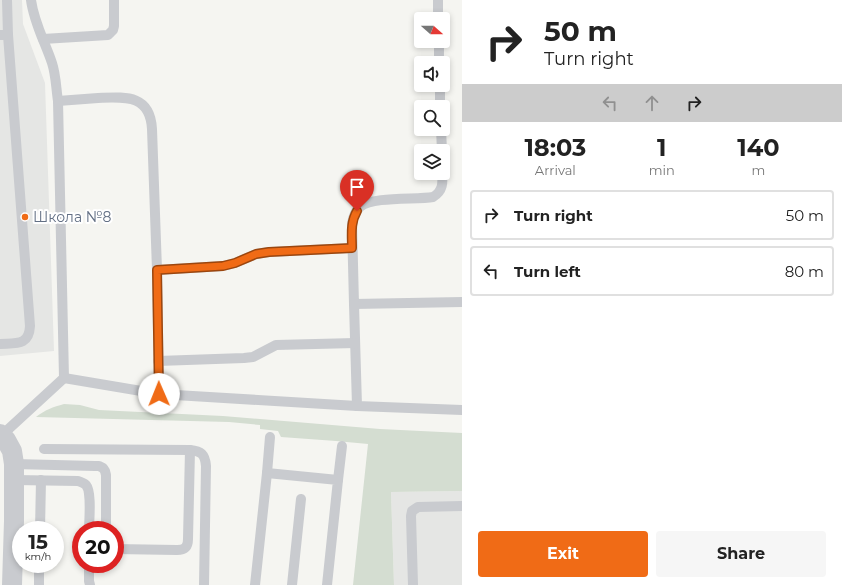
<!DOCTYPE html>
<html lang="en">
<head>
<meta charset="utf-8">
<style>
  body { margin:0; font-family:Montserrat,sans-serif; background:#f6f6f6; color:#222; height:100vh; display:flex; flex-direction:column; font-size:15px; white-space:nowrap }
  * { box-sizing:border-box; margin:0 }
  p { font-size:13px; color:#767676 }
  .icon { flex:none; width:22px; height:22px; fill:none; stroke:currentColor; stroke-width:2; stroke-linecap:round; stroke-linejoin:round }
  .map { position:relative; flex:1; overflow:hidden }
  .drawer { display:flex; flex-direction:column; background:#fff; width:380px }
  .drawer>* { flex:none }
  .guide { background:#fff; color:#222; overflow:hidden }
  .needle { width:26px; rotate:111deg }
  .buttons { position:absolute; left:414px; top:12px; display:grid; gap:8px }
  .buttons a { display:grid; place-items:center; width:36px; height:36px; border-radius:4px; background:#fff; box-shadow:0 2px 6px #0003; font-size:20px }
  .speed { position:absolute; left:12px; top:521px; display:flex; gap:8px; font-size:20px; font-weight:700; text-align:center }
  .speed>* { display:grid; place-content:center; width:52px; height:52px; border-radius:50%; background:#fff; box-shadow:0 2px 6px #0003; line-height:1 }
  .speed small { font-size:10px; font-weight:400 }
  .speed .limit { border:6px solid #d22; background:#fff; color:#111 }
  .pin { position:absolute; display:grid; place-items:center; width:34px; height:34px; color:#fff; margin:-41px -17px; border-radius:50% 50% 50% 0; rotate:-45deg; box-shadow:0 0 4px #0007 }
  .pin .icon { rotate:45deg }
  .me { position:absolute; width:44px; margin:-22px; rotate:359deg; stroke-linejoin:round; filter:drop-shadow(0 0 3px #0008) }
  .turn { display:flex; align-items:center; gap:14px; height:84px; padding:0 16px; font-size:18px }
  .turn .icon { width:52px; height:52px; stroke-width:2.5 }
  .turn b { display:block; font-size:28px; line-height:34px }
  .lanes { display:flex; align-items:center; height:38px; padding:0 16px; background:#0003; justify-content:center; gap:20px; direction:ltr }
  .lanes .off { opacity:.35 }
  .eta { display:flex; justify-content:space-evenly; align-items:center; height:68px; text-align:center }
  .eta b { font-size:24px; font-weight:700; line-height:28px }
  .action { display:flex; gap:8px; margin-top:auto; padding:8px 16px }
  .action a { flex:1; height:46px; border-radius:4px; background:#f06b16; color:#fff; font-size:16px; font-weight:700; line-height:46px; text-align:center }
  .action a+a { background:#f6f6f6; color:#222 }
  ul { padding:0; list-style:none }
  li { display:flex; align-items:center; gap:12px; height:50px; margin:0 8px 6px; padding:0 8px; border:2px solid #e0e0e0; border-radius:4px }
  li div { flex:1 }
  li b { display:block; font-size:15px }
  li em { font-style:normal }
  main { display:flex; flex:1; min-height:0 }
  .map>svg:first-child { display:block }
  .built { fill:#e5e6e4 }
  .green { fill:#d4ddd1 }
  .lines { fill:none; stroke-linecap:round; stroke-linejoin:round }
  .lane { stroke:#c9cbcf; stroke-width:10 }
  .street { stroke:#c9cbcf; stroke-width:20 }
  .route-casing { stroke:#9c460e; stroke-width:10 }
  .route { stroke:#f06b16; stroke-width:7 }
  .poi-dot { fill:#f06b16; stroke:#fff; stroke-width:1.5 }
  .labels { text-anchor:middle; dominant-baseline:central; stroke-width:4; stroke-linejoin:round; paint-order:stroke }
  .poi-label { font-size:14px; fill:#626f84; stroke:#fff; text-anchor:start }
</style>
</head>
<body>
<main>
<div class="map">
<svg width="462" height="585" viewBox="0 0 462 585">
  <rect width="100%" height="100%" fill="#f5f5f1"/>
  <g class="built">
    <polygon points="0,0 22,0 23,24 45,83 54,351 0,356"/>
    <polygon points="462,491 462,585 394,585 391,492"/>
  </g>
  <path class="green" d="M 64,404 L 80,405 L 99,410 L 223,416 L 380,429 L 462,433 L 462,491 L 391,492 L 394,585 L 353,585 L 368,444 L 336,441 L 281,437 L 278,431 L 260,429 L 260,425 L 229,422 L 36,417 C 45,410 53,407 64,404 Z"/>
  <g class="lines">
    <g class="lane">
      <polyline points="7,0 8,35"/>
      <polyline points="438,0 438,19"/>
      <path d="M 0,35 L 8,35 L 30,326 C 29,346 16,343 0,344"/>
      <polyline points="43,39 108,35 113,30 114,26 114,0"/>
      <polyline points="439,41 439,63"/>
      <polyline points="440,85 440,107"/>
      <path d="M 58,101 C 71,100 85,99 98,98 C 125,97 150,94 152,129 L 157,270 L 159,394"/>
      <polyline points="441,129 442,151"/>
      <path d="M 442,173 C 443,183 443,191 433,197 C 416,200 373,196 360,207 C 355,211 353,217 352,224 L 354,304 L 462,302"/>
      <polyline points="157,270 223,266 235,263 256,254 269,252 352,248"/>
      <polyline points="354,304 357,406"/>
      <polyline points="158,361 244,358 253,357 276,345 355,343"/>
      <polyline points="64,378 159,394 357,406 462,410"/>
      <path d="M 2,435 L 64,378 L 58,101 C 56,88 56,75 52,63 C 45,42 34,23 31,0"/>
      <path d="M 44,449 L 190,450 C 201,451 205,454 206,466 L 204,585"/>
      <polyline points="14,464 95,466 99,466 103,468 105,471 106,475 106,530"/>
      <polyline points="267,473 270,437"/>
      <path d="M 15,480 L 78,481 C 81,482 84,483 86,485 C 92,492 89,521 89,530"/>
      <polyline points="338,480 342,446"/>
      <polyline points="40,530 41,480"/>
      <path d="M 115,549 L 177,550 C 185,550 188,547 188,539 L 190,450"/>
      <polyline points="89,564 89,581 90,585"/>
      <polyline points="39,585 39,564"/>
      <polyline points="255,585 267,473 338,480 327,585"/>
      <polyline points="292,585 301,499"/>
      <polyline points="413,585 411,516 412,511 418,507 462,506"/>
    </g>
    <polyline class="street" points="0,434 6,440 12,451 14,464 14,521 12,585"/>
  </g>
  <g class="lines">
    <defs>
      <path id="route" d="M 159,394 L 157,270 L 223,266 L 235,263 L 256,254 L 269,252 L 352,248 C 352,235 350,223 357,211"/>
    </defs>
    <use href="#route" class="route-casing"/>
    <use href="#route" class="route"/>
  </g>
  <circle class="poi-dot" cx="25" cy="217" r="4"/>
  <g class="labels">
    <g class="poi-label">
      <text x="33" y="217">Школа №8</text>
    </g>
  </g>
</svg>
<div class="buttons">
<a><svg class="needle" viewBox="-14 -14 28 28"><path d="M0-13l5 13h-10z" fill="#e53935"/><path d="M0 13l5-13h-10z" fill="#767676"/></svg></a>
<a><svg class="icon" aria-label="sound" viewBox="0 0 24 24"><path d="M4 9h4l5-4v14l-5-4H4zM17 9q2 3 0 6"/></svg></a>
<a><svg class="icon" aria-label="search" viewBox="0 0 24 24"><circle cx="10" cy="10" r="6"/><path d="M15 15l6 6"/></svg></a>
<a><svg class="icon" aria-label="layers" viewBox="0 0 24 24"><path d="M12 4l9 5-9 5-9-5zM3 14l9 5 9-5"/></svg></a>
</div>
<div class="speed"><div>15<small>km/h</small></div><div class="limit">20</div></div>
<div class="pin" style="left:357px;top:211px;background:#d93025"><svg class="icon" aria-label="arrive" viewBox="0 0 24 24"><path d="M6 21V4h12l-3 4 3 4H6"/></svg></div>
<svg class="me" style="left:159px;top:394px" viewBox="-20 -20 40 40"><circle r="19" fill="#fff"/><path d="M0-13L10 11 0 6-10 11z" fill="#f06b16"/></svg>
</div>
<section class="drawer">
<div class="guide">
<div class="turn"><svg class="icon" aria-label="right" viewBox="0 0 24 24"><path d="M7 20v-9h11M14 6l5 5-5 5"/></svg><div><b>50 m</b>Turn right</div></div>
<div class="lanes"><svg class="icon off" aria-label="left" viewBox="0 0 24 24"><path d="M17 20v-9H6M10 6l-5 5 5 5"/></svg><svg class="icon off" aria-label="ahead" viewBox="0 0 24 24"><path d="M12 20V5M6 11l6-6 6 6"/></svg><svg class="icon" aria-label="right" viewBox="0 0 24 24"><path d="M7 20v-9h11M14 6l5 5-5 5"/></svg></div>
</div>
<div class="eta">
<div><b>18:03</b><p>Arrival</p></div>
<div><b>1</b><p>min</p></div>
<div><b>140</b><p>m</p></div>
</div>
<ul>
<li><svg class="icon" aria-label="right" viewBox="0 0 24 24"><path d="M7 20v-9h11M14 6l5 5-5 5"/></svg><div><b>Turn right</b></div><em>50 m</em></li>
<li><svg class="icon" aria-label="left" viewBox="0 0 24 24"><path d="M17 20v-9H6M10 6l-5 5 5 5"/></svg><div><b>Turn left</b></div><em>80 m</em></li>
</ul>
<div class="action"><a>Exit</a><a>Share</a></div>
</section>
</main>
</body>
</html>
